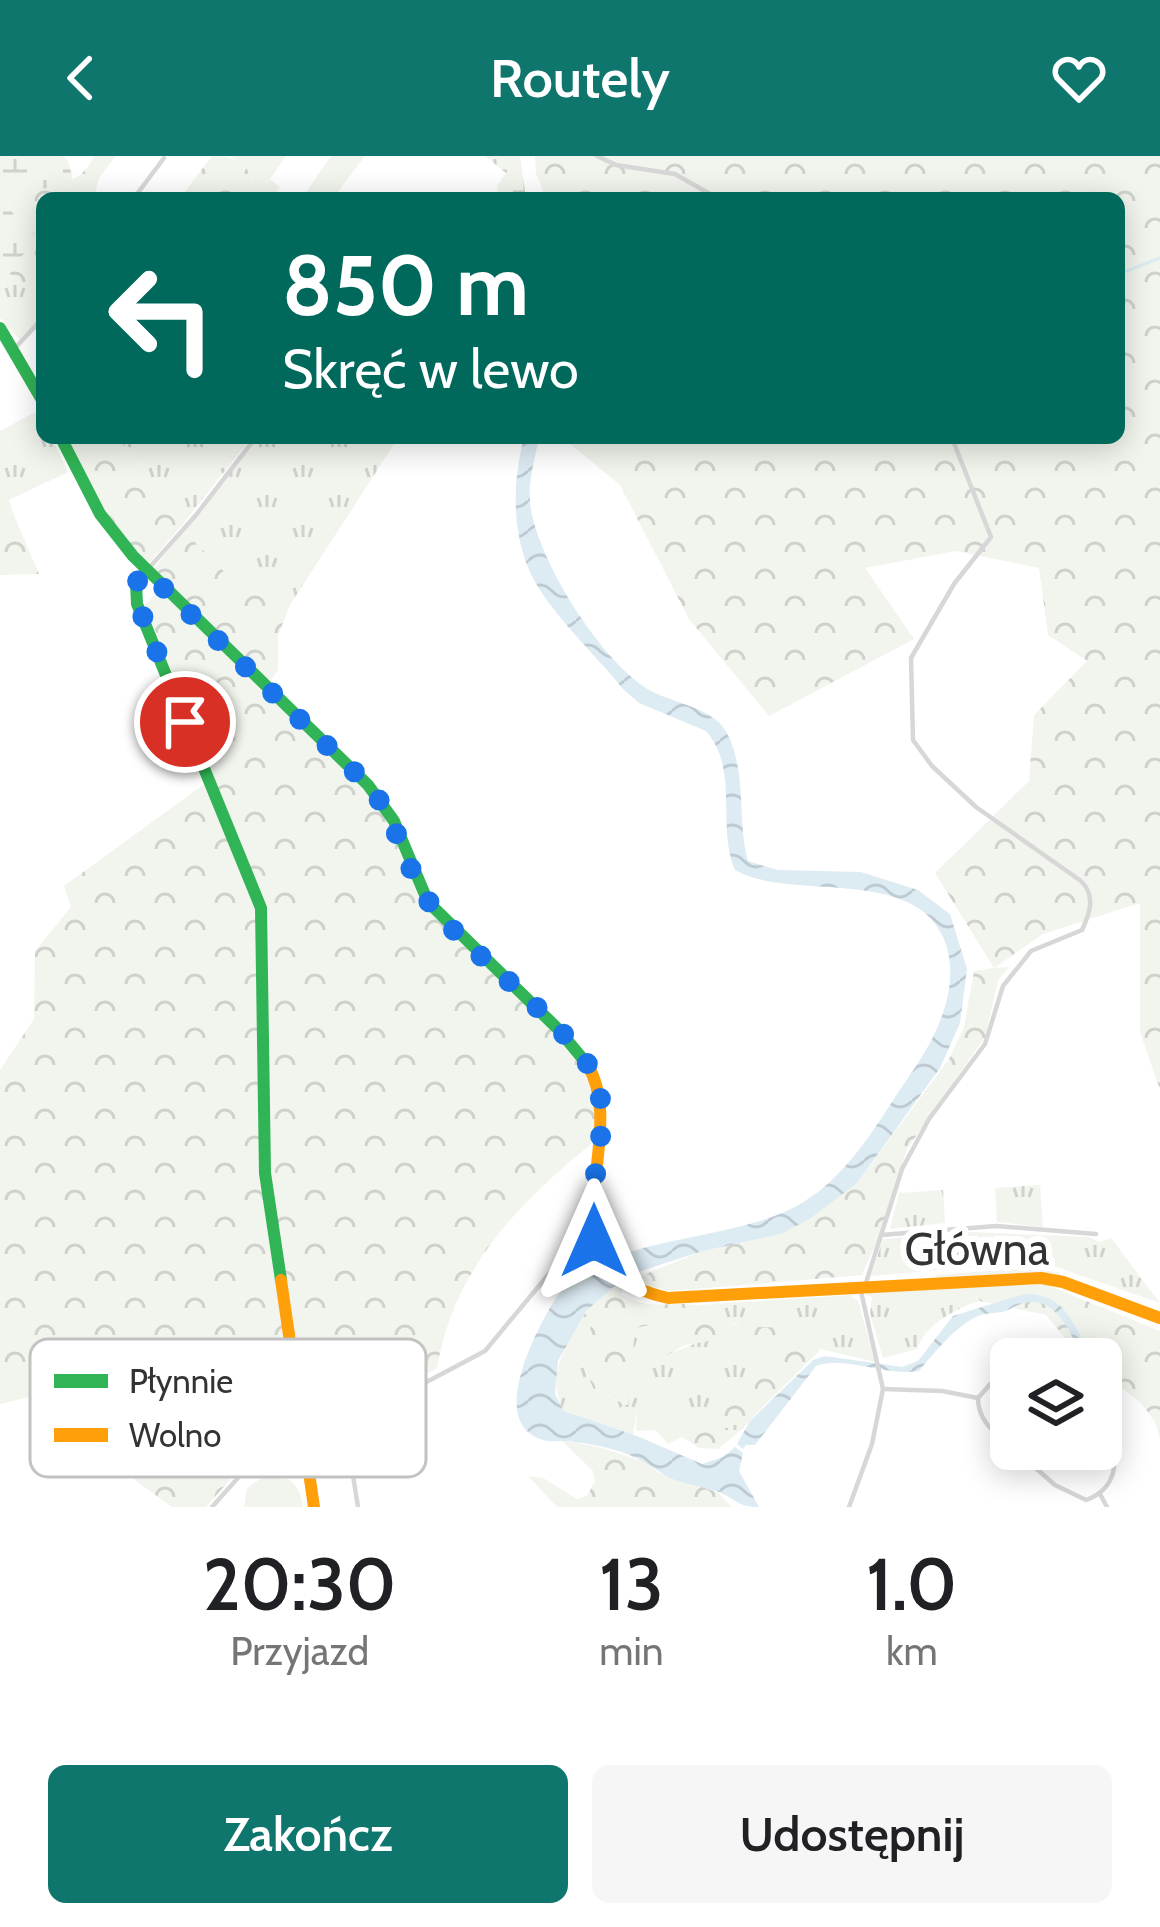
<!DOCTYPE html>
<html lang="pl">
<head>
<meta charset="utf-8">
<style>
  body { margin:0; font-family:Cabin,sans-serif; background:#f6f6f6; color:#202124; height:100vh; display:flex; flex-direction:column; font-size:45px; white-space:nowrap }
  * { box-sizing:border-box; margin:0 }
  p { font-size:39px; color:#757577 }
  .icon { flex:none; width:66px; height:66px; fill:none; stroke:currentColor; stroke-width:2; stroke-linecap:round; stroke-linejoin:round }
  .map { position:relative; height:1351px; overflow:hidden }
  .sheet { display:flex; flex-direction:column; background:#fff; flex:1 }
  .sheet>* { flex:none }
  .banner { position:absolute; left:36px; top:36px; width:1089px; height:252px; border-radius:18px; box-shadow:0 6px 30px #0003; background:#00695c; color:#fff; overflow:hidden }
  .controls { position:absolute; left:990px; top:1182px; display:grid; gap:24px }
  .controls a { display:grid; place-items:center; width:132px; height:132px; border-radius:18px; background:#fff; box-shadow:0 6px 30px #0003; font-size:60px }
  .pin { position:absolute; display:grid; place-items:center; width:102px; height:102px; color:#fff; margin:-51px; border:6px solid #fff; border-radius:50%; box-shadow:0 3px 12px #0007 }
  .me { position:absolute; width:132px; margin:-66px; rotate:0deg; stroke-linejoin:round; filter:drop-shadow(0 0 9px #0008) }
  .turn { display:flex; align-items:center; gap:42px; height:252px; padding:0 48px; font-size:54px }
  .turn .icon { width:156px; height:156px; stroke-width:2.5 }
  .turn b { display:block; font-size:84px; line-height:102px }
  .eta { display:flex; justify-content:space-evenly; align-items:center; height:204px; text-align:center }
  .eta b { font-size:72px; font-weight:600; line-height:84px }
  .primary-button { display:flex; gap:24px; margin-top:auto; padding:24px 48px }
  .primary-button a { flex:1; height:138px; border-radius:18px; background:#0f766e; color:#fff; font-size:48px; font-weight:600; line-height:138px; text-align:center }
  .primary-button a+a { background:#f6f6f6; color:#202124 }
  header { display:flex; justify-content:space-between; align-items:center; height:156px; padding:0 48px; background:#0f766e; color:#fff; font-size:54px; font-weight:600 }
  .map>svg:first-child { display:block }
  .grass { fill:url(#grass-tufts) }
  .forest { fill:url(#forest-crowns) }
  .wetland { fill:url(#wetland-marsh) }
  .park { fill:#f1f5ed }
  .water { fill:url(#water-waves) }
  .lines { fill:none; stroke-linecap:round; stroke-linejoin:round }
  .stream { stroke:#ddebf3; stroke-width:3 }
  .street { stroke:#d7d7d7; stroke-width:4.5 }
  .fast { stroke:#30b455; stroke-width:12 }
  .slow { stroke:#ff9f0a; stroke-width:12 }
  .route { stroke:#1a73e8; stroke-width:21; stroke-dasharray:0 37.8 }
  .labels { text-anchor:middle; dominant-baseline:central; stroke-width:12; stroke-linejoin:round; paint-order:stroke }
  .street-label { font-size:45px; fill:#333; stroke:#fff }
  .key { fill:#fff; stroke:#c2c2c2; stroke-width:3 }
  .key-label { font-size:33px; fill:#333 }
</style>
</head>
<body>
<header><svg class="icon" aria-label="back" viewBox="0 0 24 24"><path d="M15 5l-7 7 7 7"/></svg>Routely<svg class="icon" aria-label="heart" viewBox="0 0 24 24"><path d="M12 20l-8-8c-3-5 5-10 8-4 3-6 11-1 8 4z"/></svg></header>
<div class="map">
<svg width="1160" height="1351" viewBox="0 0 1160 1351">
  <defs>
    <pattern id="grass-tufts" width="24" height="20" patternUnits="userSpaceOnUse" patternTransform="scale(3)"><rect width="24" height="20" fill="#f1f5ed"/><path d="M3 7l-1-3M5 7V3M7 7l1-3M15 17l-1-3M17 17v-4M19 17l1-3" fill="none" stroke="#cfd2cc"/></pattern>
    <pattern id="forest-crowns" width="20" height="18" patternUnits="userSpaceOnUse" patternTransform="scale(3)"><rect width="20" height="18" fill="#f1f5ed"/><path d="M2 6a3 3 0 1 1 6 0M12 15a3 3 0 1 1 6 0" fill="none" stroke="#cfd2cc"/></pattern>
    <pattern id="wetland-marsh" width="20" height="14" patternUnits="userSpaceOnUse" patternTransform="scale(3)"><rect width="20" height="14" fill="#f1f5ed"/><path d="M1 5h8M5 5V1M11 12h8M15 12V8" fill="none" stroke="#cfd2cc"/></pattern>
    <pattern id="water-waves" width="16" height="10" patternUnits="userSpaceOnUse" patternTransform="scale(3)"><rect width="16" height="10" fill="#ddebf3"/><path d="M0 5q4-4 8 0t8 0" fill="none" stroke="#becad1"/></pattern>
  </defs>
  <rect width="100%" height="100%" fill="#fff"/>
  <g class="grass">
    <path d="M 231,0 L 286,0 L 270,23 L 280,31 L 272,42 L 252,42 C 253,19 251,12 231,0 Z"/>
    <polygon points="331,0 365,0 333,42 302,42"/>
    <polygon points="0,115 8,116 26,132 42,127 42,160 20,184 0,162"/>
    <polygon points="39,254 42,282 52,282 68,316 9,344 13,357 0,358 0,275"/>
    <polygon points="118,282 251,282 182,369"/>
    <polygon points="257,282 398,282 290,449 240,432 183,374"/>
    <polygon points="1040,1029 1043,1071 997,1066 995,1032"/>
    <polygon points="943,1034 945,1067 890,1073 899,1037"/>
    <polygon points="972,1076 1089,1081 1100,1086 1111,1082 1160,1147 1039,1105 871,1120 883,1083"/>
    <polygon points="1040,1111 1128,1143 1124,1145 1044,1119 938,1123 935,1119"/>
    <path d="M 954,1128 L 973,1133 L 979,1145 C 956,1152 925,1169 917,1193 L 883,1202 L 870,1158 L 872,1141 L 866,1139 L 870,1135 L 894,1136 L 900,1132 Z"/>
    <path d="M 852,1139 L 853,1143 L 858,1144 L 875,1206 L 808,1190 L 769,1207 L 760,1222 L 750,1265 L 741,1274 L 719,1274 L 709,1259 L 676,1267 L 662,1262 L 665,1234 L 637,1255 L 633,1279 L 564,1255 C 544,1217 568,1188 587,1154 L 591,1169 L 582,1207 L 594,1234 L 627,1249 L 634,1172 L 655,1168 L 664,1200 L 739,1170 L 698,1149 Z"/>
  </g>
  <g class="forest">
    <path d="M 94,0 L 116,0 L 99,22 L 94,42 L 42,42 L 42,127 L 26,132 L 8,116 L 11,108 L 28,95 L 19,63 L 12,56 L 13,44 L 22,34 C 52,29 80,32 94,0 Z"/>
    <path d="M 212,0 C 243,0 254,12 252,42 L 180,42 Z"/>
    <polygon points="535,0 1160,0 1160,934 1140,876 1140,747 1043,778 994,812 1009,811 998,825 985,881 907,993 882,1074 862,1119 671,1135 649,1130 638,1121 703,1095 781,1078 857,1027 949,903 964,871 974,815 994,812 935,717 1029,625 1034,559 1087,505 1048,479 1039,412 956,395 865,412 914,483 769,560 689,463 620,329 563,282 1119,282 1119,42 546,42 536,18"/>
    <path d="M 65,282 L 118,282 L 182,369 L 150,406 L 143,406 C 107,371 87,327 65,282 Z"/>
    <polygon points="13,357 39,418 0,419 0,358"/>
    <polygon points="183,374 240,432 290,449 278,480 278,514 271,524 256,521 152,416"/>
    <path d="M 154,440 L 170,444 L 375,642 C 398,678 408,719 431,755 L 570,891 L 590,917 L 596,932 L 595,985 C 519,1046 454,1112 437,1212 L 312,1281 L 306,1238 L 206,1351 L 172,1351 L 56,1267 L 29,1241 L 0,1248 L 0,914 L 34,863 L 35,795 L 71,751 L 64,730 L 214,621 L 145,449 Z"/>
    <path d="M 617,1128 L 625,1131 L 621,1138 C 647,1155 667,1145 696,1149 C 710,1152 726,1164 739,1171 L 733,1181 L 685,1189 L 664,1201 L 655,1168 L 635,1172 L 628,1249 L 594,1234 L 582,1206 L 591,1169 L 586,1155 Z"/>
    <path d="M 970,1129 L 1047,1129 L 1160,1175 L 1160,1284 C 1156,1252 1125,1234 1101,1218 L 1101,1203 L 1083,1203 L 1046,1159 L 980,1145 Z"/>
    <polygon points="754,1171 805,1172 808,1190 821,1193 749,1265 731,1267 724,1260 731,1237 760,1222 769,1208 749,1197"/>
    <polygon points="667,1234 662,1262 676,1267 710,1259 719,1274 741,1274 718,1293 699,1292 682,1281 668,1288 655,1274 636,1275 637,1254 644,1237"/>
    <polygon points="561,1284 599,1291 646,1306 657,1316 717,1336 732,1351 557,1351 528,1320 543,1322 577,1343 587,1340 595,1325 593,1315"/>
  </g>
  <g class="wetland">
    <polygon points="0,0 62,0 68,4 73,24 61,31 22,34 13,44 12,56 18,63 27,59 38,64 28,95 11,108 8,116 0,115"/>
    <polygon points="485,0 520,0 526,42 499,42 497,29 506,17"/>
  </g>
  <path class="park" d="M 266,1319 C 289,1317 300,1329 303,1351 L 244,1351 L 247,1332 Z"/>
  <g class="water">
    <path d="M 524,282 L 539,282 C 535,302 528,325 530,346 C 535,401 602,508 651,535 C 675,548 716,552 728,579 C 747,618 737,665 748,705 L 777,714 L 861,716 L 918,734 L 950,758 L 967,813 L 960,867 L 940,912 L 857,1027 L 811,1062 L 781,1078 L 703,1095 L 641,1115 L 617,1128 L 586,1155 L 558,1205 L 555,1238 L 564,1255 L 637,1280 L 702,1308 L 723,1301 L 735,1291 L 743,1297 L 739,1315 L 759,1351 C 737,1351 738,1344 719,1336 C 705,1331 689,1329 675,1324 C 663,1319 655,1312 644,1306 C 625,1295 596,1288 575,1286 C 566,1284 556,1286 547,1285 C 509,1277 514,1239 523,1211 C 529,1191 550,1146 565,1131 C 620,1077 738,1086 802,1047 C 852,1017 880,962 912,916 C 938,879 963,826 943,781 C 913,710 787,745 735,714 C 716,670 740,614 706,575 L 639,547 L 624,534 C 599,503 561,467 540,434 C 511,390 511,331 524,282 Z"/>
    <path d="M 1024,1138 C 1076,1137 1072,1185 1100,1203 L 1082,1202 C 1068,1168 1049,1130 1010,1153 C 1002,1158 990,1156 981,1159 C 959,1166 934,1197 919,1215 C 885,1221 844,1199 816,1210 L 755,1289 L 746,1289 L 743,1293 L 737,1288 L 750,1265 L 813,1204 L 825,1200 L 902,1211 L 918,1205 L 953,1160 Z"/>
  </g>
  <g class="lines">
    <g class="stream">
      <polyline points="1119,118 1160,102"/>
      <polyline points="654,282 657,282"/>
    </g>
    <g class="street">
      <polyline points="597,0 616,9 675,18 717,42"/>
      <polyline points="134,42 164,2"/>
      <polyline points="15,192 42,163"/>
      <polyline points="149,412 196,359 255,282"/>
      <polyline points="881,1079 996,1070 1096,1078"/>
      <path d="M 865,1130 L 902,1013 L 929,963 L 985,888 L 1003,830 L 1031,795 L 1082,774 C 1090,757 1096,740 1081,725 L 976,651 L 932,610 L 913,584 L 911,502 L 954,428 L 991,381 L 952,282"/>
      <polyline points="883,1233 942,1235 978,1242"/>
      <path d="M 978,1242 C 978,1265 994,1276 1011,1291"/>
      <polyline points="978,1242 993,1225 1011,1216"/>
      <polyline points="345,1269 358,1351"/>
      <path d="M 1014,1293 L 1055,1329 L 1086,1344 C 1117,1333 1123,1300 1101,1277"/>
      <polyline points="243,1316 304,1291 485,1195 548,1119 594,1085"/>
      <polyline points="1100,1338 1107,1351"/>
      <polyline points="212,1351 287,1267 299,1259"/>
      <polyline points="849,1351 872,1288 883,1233 860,1131"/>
    </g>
    <g class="fast">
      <polyline points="0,172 42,244"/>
      <polyline points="61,282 100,358 133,400 368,629 394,665 428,746 558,873 587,908"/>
      <polyline points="146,415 136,427 137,448 261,752 265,1017 281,1124"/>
    </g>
    <g class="slow">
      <path d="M 587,908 C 634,984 531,1112 668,1142 L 1041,1122 L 1063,1126 L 1160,1162"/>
      <polyline points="281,1124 314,1351"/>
    </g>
  </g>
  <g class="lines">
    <path class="route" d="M 185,566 L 135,441 L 136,427 L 146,415 L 368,629 C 400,667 404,713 432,750 C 468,798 585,879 598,930 C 611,981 584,1034 594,1085"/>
  </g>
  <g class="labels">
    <g class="street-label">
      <text x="977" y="1093">Główna</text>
    </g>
  </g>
  <rect x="30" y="1183" width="396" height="138" rx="18" class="key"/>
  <rect x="54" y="1218" width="54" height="14" fill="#30b455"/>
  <rect x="54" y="1272" width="54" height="14" fill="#ff9f0a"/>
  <g class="key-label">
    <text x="129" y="1237">Płynnie</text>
    <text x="129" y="1291">Wolno</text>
  </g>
</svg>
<div class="controls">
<a><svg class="icon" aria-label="layers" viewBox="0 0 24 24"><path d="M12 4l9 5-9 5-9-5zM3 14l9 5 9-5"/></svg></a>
</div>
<div class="pin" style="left:185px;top:566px;background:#d93025"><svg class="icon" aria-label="arrive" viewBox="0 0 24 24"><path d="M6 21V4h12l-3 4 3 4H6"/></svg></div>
<svg class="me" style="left:594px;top:1085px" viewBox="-20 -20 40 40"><path d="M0-17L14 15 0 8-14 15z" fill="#1a73e8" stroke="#fff" stroke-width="4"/></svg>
<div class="banner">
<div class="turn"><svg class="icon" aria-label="left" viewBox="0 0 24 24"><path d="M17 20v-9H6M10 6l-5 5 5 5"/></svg><div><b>850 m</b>Skręć w lewo</div></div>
</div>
</div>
<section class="sheet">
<div class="eta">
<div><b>20:30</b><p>Przyjazd</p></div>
<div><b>13</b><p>min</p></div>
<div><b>1.0</b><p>km</p></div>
</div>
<div class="primary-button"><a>Zakończ</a><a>Udostępnij</a></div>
</section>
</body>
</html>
